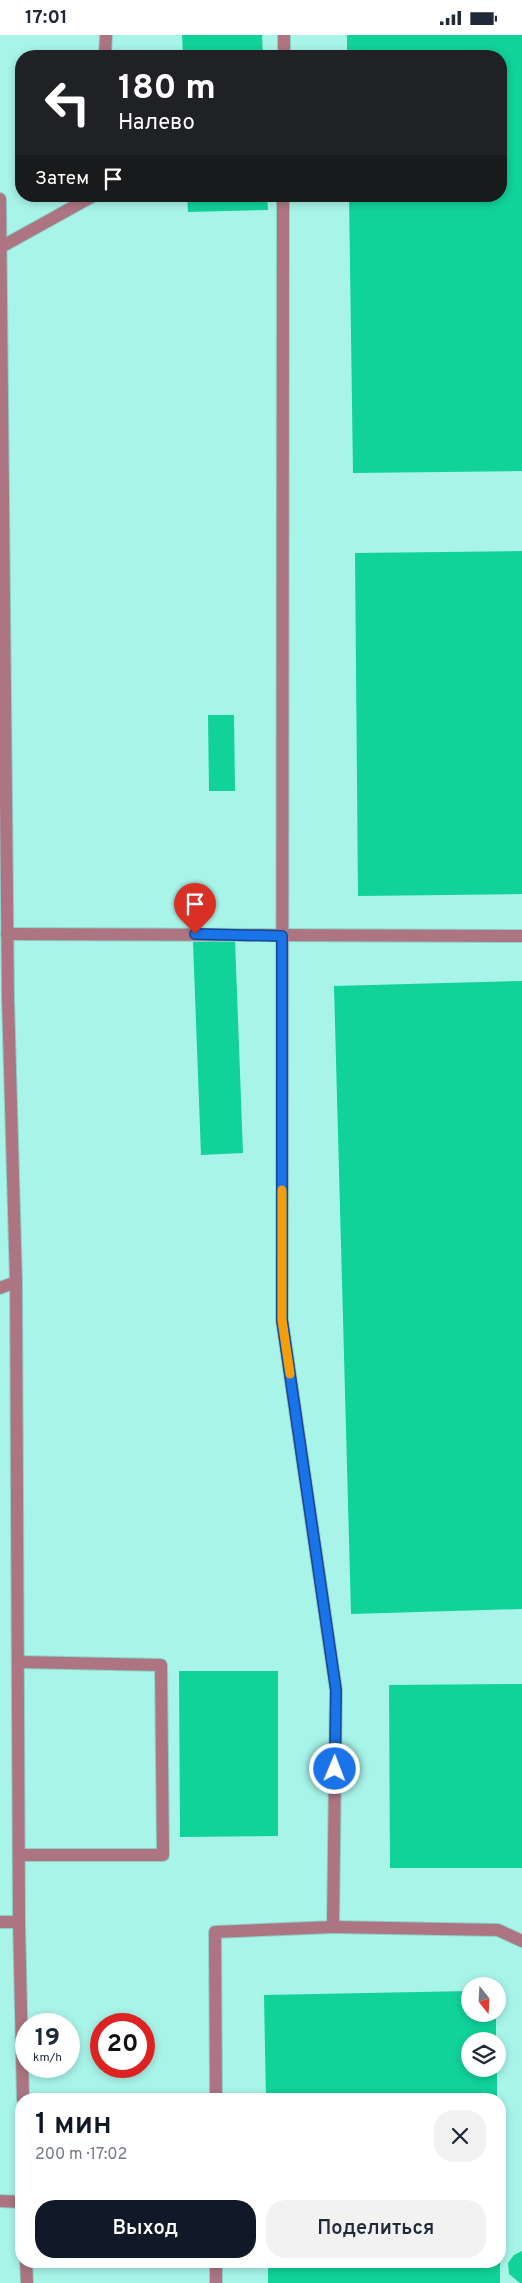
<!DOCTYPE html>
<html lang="ru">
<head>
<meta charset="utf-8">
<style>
  body { margin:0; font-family:Overpass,sans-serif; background:#f2f2f3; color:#1f2937; height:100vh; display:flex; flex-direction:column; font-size:19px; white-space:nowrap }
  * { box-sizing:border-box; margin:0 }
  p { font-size:16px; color:#747a83 }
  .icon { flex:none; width:28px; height:28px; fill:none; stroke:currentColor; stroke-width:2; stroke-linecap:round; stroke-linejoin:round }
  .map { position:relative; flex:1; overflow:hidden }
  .sheet { position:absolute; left:15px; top:2058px; width:491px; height:175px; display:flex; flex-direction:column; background:#fff; border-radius:20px; box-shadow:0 2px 8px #0003 }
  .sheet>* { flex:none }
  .guide { position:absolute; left:15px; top:15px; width:492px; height:152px; border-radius:20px; box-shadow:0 2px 8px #0003; background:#202124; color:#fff; overflow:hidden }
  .needle { width:32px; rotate:162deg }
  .tools { position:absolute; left:461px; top:1942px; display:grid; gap:10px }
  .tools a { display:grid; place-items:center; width:45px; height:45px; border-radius:50%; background:#fff; box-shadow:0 2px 8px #0003; font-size:25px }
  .speed { position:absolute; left:15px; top:1978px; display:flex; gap:10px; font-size:25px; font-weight:700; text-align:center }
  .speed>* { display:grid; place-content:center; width:65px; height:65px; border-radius:50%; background:#fff; box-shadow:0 2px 8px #0003; line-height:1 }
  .speed small { font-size:12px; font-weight:400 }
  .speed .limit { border:8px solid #d22; background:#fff; color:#111 }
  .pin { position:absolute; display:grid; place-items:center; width:42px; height:42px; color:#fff; margin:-51px -21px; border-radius:50% 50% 50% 0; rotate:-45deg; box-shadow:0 0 5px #0007 }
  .pin .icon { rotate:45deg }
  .me { position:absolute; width:55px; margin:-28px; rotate:1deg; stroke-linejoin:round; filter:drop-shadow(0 0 4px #0008) }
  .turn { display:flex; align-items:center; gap:18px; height:105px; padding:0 20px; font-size:22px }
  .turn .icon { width:65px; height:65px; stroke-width:2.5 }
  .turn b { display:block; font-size:35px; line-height:42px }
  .then { display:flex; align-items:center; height:48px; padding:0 20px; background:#0003; gap:10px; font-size:19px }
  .round { display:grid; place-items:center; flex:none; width:52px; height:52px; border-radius:20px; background:#f2f2f3 }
  .summary { display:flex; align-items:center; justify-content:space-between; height:85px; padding:0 20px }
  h1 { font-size:30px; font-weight:600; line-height:38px; color:#111827 }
  .cta { display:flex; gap:10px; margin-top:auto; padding:10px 20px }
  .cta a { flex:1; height:58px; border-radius:20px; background:#111827; color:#fff; font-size:20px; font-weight:600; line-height:58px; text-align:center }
  .cta a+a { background:#f2f2f3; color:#1f2937 }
  .status { display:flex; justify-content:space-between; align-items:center; height:35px; padding:0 25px; background:#fff; direction:ltr }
  .status svg { height:14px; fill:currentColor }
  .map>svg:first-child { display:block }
  .building { fill:#11d299 }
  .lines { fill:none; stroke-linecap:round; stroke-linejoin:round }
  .service-casing { stroke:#8dd0c7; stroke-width:14 }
  .tertiary-casing { stroke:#8dd0c7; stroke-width:14 }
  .service { stroke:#ac7581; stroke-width:12 }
  .tertiary { stroke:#ac7581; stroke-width:12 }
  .route-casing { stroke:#114b97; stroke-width:12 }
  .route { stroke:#1a73e8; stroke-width:9 }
  .slow { stroke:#f59e0b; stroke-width:9 }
</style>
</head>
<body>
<div class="status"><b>17:01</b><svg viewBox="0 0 49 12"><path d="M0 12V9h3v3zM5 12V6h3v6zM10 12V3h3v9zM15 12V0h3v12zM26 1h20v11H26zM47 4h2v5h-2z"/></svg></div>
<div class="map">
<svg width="522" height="2248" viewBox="0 0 522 2248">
  <rect width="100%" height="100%" fill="#a8f4e9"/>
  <g class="building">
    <polygon points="182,0 262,0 263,21 183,21"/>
    <polygon points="347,0 522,0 522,436 353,438 349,161 501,161 501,21 347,21"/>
    <polygon points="187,161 267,161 268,175 188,177"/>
    <polygon points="522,516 522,859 358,861 355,518"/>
    <polygon points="208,680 234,680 235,756 209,756"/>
    <polygon points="235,905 243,1118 201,1120 193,907"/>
    <polygon points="522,946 522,1574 351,1579 334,951"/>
    <polygon points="179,1636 278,1636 278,1801 180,1802"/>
    <polygon points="522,1649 522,1833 390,1833 389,1650"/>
    <polygon points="470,1956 470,1979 496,1979 496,2006 470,2006 470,2034 497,2034 497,2064 266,2064 264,1960"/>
    <polygon points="522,2216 522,2248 520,2248 509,2239 508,2228 514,2220"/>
    <rect x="268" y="2226" width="232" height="22"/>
  </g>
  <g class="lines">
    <defs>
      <g id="service">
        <polyline points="105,21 106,0"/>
        <polyline points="284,21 284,0"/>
        <polyline points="1,212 93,161"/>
        <polyline points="7,899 522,901"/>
        <polyline points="0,1253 16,1247"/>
        <polyline points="19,1820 163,1820 161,1630 19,1627"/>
        <polyline points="333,1892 498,1895 522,1906"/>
        <polyline points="216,2064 215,1897 333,1892 336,1655 282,1285 283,161"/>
        <polyline points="0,2166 21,2167"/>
        <polyline points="216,2226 216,2248"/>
      </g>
      <g id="tertiary">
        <polyline points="0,164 8,964 16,1247 19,1887 23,2064"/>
        <polyline points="0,1887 19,1887"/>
        <polyline points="26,2226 27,2248"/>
      </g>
    </defs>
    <use href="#service" class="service-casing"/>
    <use href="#tertiary" class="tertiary-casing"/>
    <use href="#service" class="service"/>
    <use href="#tertiary" class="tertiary"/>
  </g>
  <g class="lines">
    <defs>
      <polyline id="route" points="195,899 282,901 282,1285 336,1655 335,1734"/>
    </defs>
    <use href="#route" class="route-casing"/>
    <use href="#route" class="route"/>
    <polyline class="slow" points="282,1155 282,1285 290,1339"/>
  </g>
</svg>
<div class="tools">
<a><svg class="needle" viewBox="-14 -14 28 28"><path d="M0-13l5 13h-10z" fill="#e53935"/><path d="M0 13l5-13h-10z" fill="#747a83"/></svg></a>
<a><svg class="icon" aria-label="layers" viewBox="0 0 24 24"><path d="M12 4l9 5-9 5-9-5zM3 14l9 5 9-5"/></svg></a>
</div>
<div class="speed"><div>19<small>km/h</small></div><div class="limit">20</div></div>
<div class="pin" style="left:195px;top:899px;background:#d93025"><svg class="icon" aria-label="arrive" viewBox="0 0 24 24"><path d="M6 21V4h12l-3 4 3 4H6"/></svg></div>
<svg class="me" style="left:335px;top:1734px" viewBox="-20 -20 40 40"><circle r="17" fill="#1a73e8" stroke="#fff" stroke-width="3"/><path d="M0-11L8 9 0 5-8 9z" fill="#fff"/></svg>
<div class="guide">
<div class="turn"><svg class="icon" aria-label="left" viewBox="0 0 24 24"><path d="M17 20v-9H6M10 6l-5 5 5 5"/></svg><div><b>180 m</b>Налево</div></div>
<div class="then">Затем<svg class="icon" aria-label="arrive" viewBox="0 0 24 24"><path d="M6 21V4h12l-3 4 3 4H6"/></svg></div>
</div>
<section class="sheet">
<div class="summary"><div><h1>1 мин</h1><p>200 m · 17:02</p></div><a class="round"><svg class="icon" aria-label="close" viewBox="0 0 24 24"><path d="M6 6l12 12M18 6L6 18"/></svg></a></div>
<div class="cta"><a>Выход</a><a>Поделиться</a></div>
</section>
</div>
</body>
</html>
